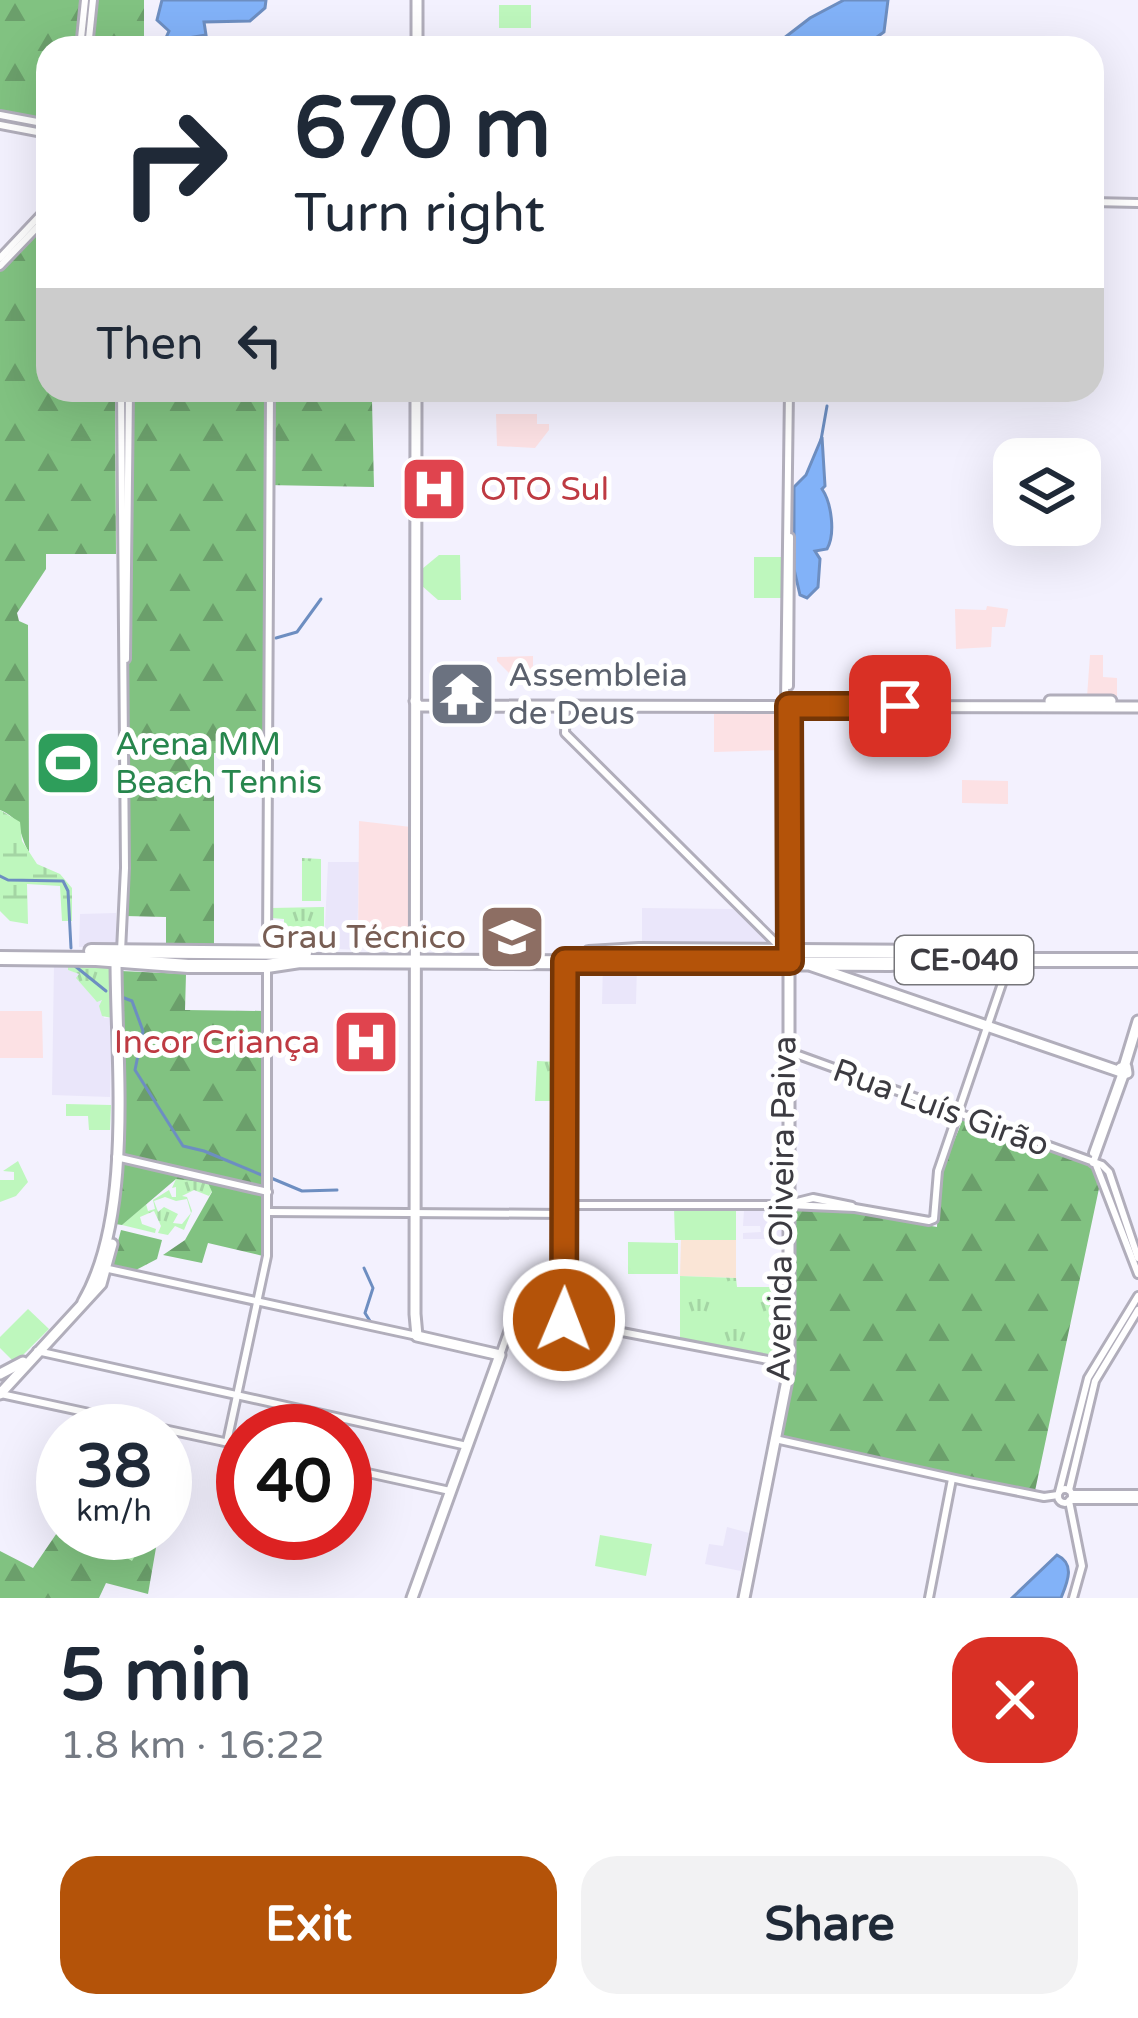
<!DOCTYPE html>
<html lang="en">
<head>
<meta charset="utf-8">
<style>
  body { margin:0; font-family:"Varela Round",sans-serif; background:#f2f2f3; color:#1f2937; height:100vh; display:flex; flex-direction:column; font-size:45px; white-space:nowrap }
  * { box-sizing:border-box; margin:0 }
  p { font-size:39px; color:#747a83 }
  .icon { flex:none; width:66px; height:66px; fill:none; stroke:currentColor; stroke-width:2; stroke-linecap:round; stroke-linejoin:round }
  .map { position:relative; height:1598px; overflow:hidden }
  .sheet { display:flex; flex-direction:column; background:#fff; flex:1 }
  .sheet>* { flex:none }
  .guide { position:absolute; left:36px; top:36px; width:1068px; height:366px; border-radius:36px; box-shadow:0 12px 48px #0002; background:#fff; color:#1f2937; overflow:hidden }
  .controls { position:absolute; left:993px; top:438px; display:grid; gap:24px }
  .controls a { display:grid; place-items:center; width:108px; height:108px; border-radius:24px; background:#fff; box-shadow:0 12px 48px #0002; font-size:60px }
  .speed { position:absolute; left:36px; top:1404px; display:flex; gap:24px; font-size:60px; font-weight:700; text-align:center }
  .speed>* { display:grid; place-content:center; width:156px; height:156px; border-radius:50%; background:#fff; box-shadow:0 12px 48px #0002; line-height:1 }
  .speed small { font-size:30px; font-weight:400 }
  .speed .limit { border:18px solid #d22; background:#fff; color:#111 }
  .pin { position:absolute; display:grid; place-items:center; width:102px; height:102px; color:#fff; margin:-51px; border-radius:24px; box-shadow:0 6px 18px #0006 }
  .me { position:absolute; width:132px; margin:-66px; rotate:1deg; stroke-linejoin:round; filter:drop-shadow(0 0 9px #0008) }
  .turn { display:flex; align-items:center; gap:42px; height:252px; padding:0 60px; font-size:54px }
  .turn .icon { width:156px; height:156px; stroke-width:2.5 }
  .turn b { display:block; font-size:84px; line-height:102px }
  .then { display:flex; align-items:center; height:114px; padding:0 60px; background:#0003; gap:24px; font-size:45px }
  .round { display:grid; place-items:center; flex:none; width:126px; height:126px; border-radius:36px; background:#f2f2f3 }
  .headline { display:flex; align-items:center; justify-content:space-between; height:204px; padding:0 60px }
  h1 { font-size:72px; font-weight:700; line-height:90px }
  .cta { display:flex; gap:24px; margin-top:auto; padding:24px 60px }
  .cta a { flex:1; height:138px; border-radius:36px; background:#b45309; color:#fff; font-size:48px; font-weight:700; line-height:138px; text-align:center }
  .cta a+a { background:#f2f2f3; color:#1f2937 }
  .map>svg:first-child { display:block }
  .built { fill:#eae6fa }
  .education { fill:#fce1e4 }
  .medical { fill:#fae5d6 }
  .grass { fill:url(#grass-tufts); fill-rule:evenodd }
  .forest { fill:url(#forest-firs) }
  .wetland { fill:url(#wetland-marsh) }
  .park { fill:#bef7bd }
  .water { fill:#82b2f8; stroke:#6d8ec1; stroke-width:3 }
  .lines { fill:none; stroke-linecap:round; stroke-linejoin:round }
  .stream { stroke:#6d8ec1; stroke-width:3 }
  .minor-casing { stroke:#b1aebb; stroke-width:12 }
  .major-casing { stroke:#b1aebb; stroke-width:15 }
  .highway-casing { stroke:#b1aebb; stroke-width:18 }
  .minor { stroke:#fff; stroke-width:6 }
  .major { stroke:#fff; stroke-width:9 }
  .highway { stroke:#fff; stroke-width:12 }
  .route-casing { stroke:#753606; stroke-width:30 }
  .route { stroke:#b45309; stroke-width:21 }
  .labels { text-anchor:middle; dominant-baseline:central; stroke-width:10; stroke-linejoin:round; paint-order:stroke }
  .shield { fill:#fff; stroke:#76767a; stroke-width:3 }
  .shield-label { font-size:30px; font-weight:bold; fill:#3c3b41 }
  .health-label { font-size:33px; fill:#be3a42; stroke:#fff; text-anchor:start }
  .worship-label { font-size:33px; fill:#5b616d; stroke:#fff; text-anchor:start }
  .leisure-label { font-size:33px; fill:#27864d; stroke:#fff; text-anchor:start }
  .education-label { font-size:33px; fill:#785e54; stroke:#fff; text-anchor:end }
  .street-label { font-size:33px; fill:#3c3b41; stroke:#fff }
</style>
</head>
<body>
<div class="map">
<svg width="1138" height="1598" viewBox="0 0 1138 1598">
  <defs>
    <pattern id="grass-tufts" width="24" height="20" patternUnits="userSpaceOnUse" patternTransform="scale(3)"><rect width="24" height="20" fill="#bef7bd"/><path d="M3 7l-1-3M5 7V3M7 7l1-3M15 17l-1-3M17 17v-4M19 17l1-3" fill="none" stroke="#a4d5a4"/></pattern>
    <pattern id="forest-firs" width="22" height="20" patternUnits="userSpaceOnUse" patternTransform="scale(3)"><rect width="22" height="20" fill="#81c281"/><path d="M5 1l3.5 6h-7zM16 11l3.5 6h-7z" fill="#6b9f6b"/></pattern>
    <pattern id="wetland-marsh" width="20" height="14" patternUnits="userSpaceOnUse" patternTransform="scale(3)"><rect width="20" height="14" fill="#bef7bd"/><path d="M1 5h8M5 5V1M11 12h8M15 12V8" fill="none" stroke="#a4d5a4"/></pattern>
  </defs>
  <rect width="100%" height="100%" fill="#f3f1fe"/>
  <g class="built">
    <polygon points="328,862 359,862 357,950 324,948"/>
    <polygon points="642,908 733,909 766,939 767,947 642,945"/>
    <polygon points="116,913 117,947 79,947 80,914"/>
    <polygon points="68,963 68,970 80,974 77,978 95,1000 102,1000 104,1018 112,1018 110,1097 52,1095 54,964"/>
    <polygon points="603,963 637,964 636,1004 602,1004"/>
    <polygon points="744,1210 782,1211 782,1239 743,1239 743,1233 761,1232 760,1226 743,1226"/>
    <polygon points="727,1527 749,1533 741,1571 705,1564 709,1544 723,1546"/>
  </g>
  <g class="education">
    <polygon points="496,414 537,414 537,424 549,424 549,430 535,448 497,446"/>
    <polygon points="987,606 1008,609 1005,627 992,627 991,647 956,649 955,609 986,610"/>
    <polygon points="1090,655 1103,655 1103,677 1117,678 1117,699 1087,697"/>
    <polygon points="533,656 533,674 509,673 497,661 497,657"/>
    <polygon points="714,708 721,712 737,712 741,708 747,711 781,709 782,750 714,752"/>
    <polygon points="962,780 1008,781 1008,804 962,803"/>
    <polygon points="359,821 411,827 408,948 358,946"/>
    <polygon points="0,1011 42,1011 43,1058 0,1058"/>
  </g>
  <polygon class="medical" points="681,1240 736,1240 736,1278 680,1276"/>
  <g class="grass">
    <polygon points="302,858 321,859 321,901 302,901"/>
    <polygon points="324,907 324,948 284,949 284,919 271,918 271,908"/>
    <polygon points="68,963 109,965 112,1018 102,1016 99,1006 102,1000 97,1002 76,978 79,974 68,970"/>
    <polygon points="537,1061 559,1062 559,1101 535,1101"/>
    <polygon points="18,1161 28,1182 16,1196 0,1202 0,1180 14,1180 14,1172 3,1171"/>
    <path d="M 176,1179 L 208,1183 L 212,1191 L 209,1196 L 194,1190 L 182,1196 L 187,1197 L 192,1211 L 184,1230 L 175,1226 L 168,1235 L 158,1233 L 161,1226 L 154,1211 L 140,1217 L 142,1224 L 156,1229 L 155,1233 L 122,1225 L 146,1204 L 148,1211 L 155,1209 L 153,1200 L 169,1190 L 172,1197 L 176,1197 L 176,1187 L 172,1188 ZM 165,1197 L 176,1201 L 187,1199 L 191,1213 L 182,1224 L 173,1223 L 178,1214 L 164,1207 L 158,1212 L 154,1201 Z"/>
    <polygon points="680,1276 736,1278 737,1287 781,1287 781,1359 680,1339"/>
  </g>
  <g class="forest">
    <polygon points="0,0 144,0 144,48 48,48 48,120 0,112"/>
    <path d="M 48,220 L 48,390 L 147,390 L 144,395 L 115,396 L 116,554 L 46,554 L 46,569 L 17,613 L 19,621 L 28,625 L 29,852 C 18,834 23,819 0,810 L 0,270 Z"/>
    <polygon points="130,399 372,401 374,487 266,485 265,752 214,753 214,946 166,947 166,917 125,916 129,889 126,669 131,658"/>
    <polygon points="121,971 186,974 185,1010 264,1011 263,1256 208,1243 202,1263 163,1255 185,1240 212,1192 208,1183 176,1179 122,1225 115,1224"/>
    <polygon points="963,1119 1089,1165 1101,1179 1035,1491 780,1437 789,1389 793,1209 836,1209 937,1227 939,1178"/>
    <polygon points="121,1230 162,1240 157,1259 134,1271 111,1268"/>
    <polygon points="63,1524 63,1533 112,1533 106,1545 141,1543 124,1533 144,1533 157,1542 148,1594 106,1583 99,1598 0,1598 0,1551 33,1568"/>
  </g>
  <polygon class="wetland" points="0,810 20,822 22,841 37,864 60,874 72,888 72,921 62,921 60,886 27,884 28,924 10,921 0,911"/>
  <g class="park">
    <rect x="499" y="5" width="32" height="23"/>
    <polygon points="439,555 460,555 461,600 438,600 421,585 422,569"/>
    <polygon points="782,557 782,598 754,598 754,557"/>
    <polygon points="66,1104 111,1105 110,1130 89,1130 88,1116 66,1116"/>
    <polygon points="736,1207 736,1240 675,1240 674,1208"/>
    <polygon points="628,1242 678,1243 678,1274 628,1274"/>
    <polygon points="28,1309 49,1329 15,1363 0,1348 0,1337"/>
    <polygon points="112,1533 124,1533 142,1543 132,1561 105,1545"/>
    <polygon points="600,1535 652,1544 646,1576 595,1566"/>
  </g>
  <g class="water">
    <polygon points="162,0 266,0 265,8 250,21 204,22 206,35 164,42 169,31 157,20"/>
    <polygon points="844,0 888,0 884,32 877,37 872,48 813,48 804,42 792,48 771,48 810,18"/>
    <path d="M 822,437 L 825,486 L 822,489 C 831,502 836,533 827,549 L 815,551 L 820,559 L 818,587 L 807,598 L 800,595 L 794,569 L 794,487 L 806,475 Z"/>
    <path d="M 1057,1555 C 1076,1564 1067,1583 1061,1598 L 1012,1598 Z"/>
  </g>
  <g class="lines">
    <g class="stream">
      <polyline points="828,399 829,390"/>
      <polyline points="821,440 827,406"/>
      <polyline points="276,638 297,632 321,599"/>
      <polyline points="0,876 8,880 63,881 68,891 71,948"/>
      <polyline points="75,966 106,991"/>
      <polyline points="119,996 132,1001 143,1031 135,1070 183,1146 204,1151 264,1176"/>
      <polyline points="271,1178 302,1191 337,1190"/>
      <polyline points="364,1268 373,1288 365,1313 370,1321"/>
    </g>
    <defs>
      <g id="minor">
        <polyline points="80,48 85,0"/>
        <polyline points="88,48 93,0"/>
        <polyline points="0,115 48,124"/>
        <polyline points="0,125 48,134"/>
        <polyline points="1092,202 1138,203"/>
        <polyline points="0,258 48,207"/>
        <polyline points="0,266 48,216"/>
        <polyline points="126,659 129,390"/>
        <polyline points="789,686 790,537"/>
        <polyline points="566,702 565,733 783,950"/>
        <polyline points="785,702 789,390"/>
        <polyline points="121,951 125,868 121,390"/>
        <polyline points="267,951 270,390"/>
        <polyline points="790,1052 1102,1165 1109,1172 1138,1258"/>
        <polyline points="1093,1153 1121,1075"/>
        <polyline points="116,1157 268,1192"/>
        <polyline points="1093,1163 1125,1074"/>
        <polyline points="1096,1165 1138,1274"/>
        <polyline points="565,1205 785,1205 813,1198 852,1206"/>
        <polyline points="789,1205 855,1208 929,1221 934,1219 938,1171 1009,963"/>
        <polyline points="268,1212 565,1214"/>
        <polyline points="104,1268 417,1336"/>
        <polyline points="564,1320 565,964"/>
        <polyline points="37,1351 467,1446"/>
        <polyline points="500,1355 514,1315 533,1315 789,1364"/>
        <polyline points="1,1394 243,1446"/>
        <polyline points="775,1439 969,1482 1044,1497 1058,1495"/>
        <polyline points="227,1442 267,1256 267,964"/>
        <polyline points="345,1468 450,1491"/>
        <circle cx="1065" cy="1496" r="7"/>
        <polyline points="1069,1490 1095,1381 1138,1310"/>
        <polyline points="1059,1492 1088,1378 1138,1296"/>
        <polyline points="1072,1494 1138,1494"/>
        <polyline points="1070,1500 1138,1500"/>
        <polyline points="1069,1501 1082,1566 1073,1598"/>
        <polyline points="929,1598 952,1479"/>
      </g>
      <g id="major">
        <polyline points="417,48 417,0"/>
        <polyline points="415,701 419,706 1138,707"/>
        <polyline points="1050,701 1111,701"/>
        <polyline points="812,966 1121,1072"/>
        <polyline points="1124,1067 1138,1021"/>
        <polygon points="1126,1067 1127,1073 1122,1074 1121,1068"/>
        <path d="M 83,1302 C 134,1215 116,1060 116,960"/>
        <polyline points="0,1374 23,1362"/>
        <polyline points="0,1394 101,1284 112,1244"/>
        <polyline points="412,1598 500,1355 417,1336 415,1314 416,390"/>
        <polyline points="744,1598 789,1370 789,702"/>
      </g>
      <g id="highway">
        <polyline points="91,951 305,953"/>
        <polyline points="589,953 639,950 941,952"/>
        <polyline points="0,958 96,959 188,966 267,966 300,961 890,964 935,960 1138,960"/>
      </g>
    </defs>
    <use href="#minor" class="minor-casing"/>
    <use href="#major" class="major-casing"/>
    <use href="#highway" class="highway-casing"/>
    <use href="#minor" class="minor"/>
    <use href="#major" class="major"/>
    <use href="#highway" class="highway"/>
  </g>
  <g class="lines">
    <defs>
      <polyline id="route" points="564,1320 565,961 790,961 789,706 900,706"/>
    </defs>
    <use href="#route" class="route-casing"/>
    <use href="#route" class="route"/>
  </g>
  <defs>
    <symbol id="hospital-square" viewBox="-11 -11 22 22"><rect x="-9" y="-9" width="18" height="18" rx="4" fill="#e0444e" stroke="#fff"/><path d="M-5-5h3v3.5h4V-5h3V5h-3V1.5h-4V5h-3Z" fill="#fff"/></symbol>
    <symbol id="temple-square" viewBox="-11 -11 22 22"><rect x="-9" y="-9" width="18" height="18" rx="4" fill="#6b7280" stroke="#fff"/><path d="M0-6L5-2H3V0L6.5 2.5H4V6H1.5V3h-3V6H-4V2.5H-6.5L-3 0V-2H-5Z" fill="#fff"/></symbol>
    <symbol id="stadium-square" viewBox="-11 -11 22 22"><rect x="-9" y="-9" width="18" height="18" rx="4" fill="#2e9e5b" stroke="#fff"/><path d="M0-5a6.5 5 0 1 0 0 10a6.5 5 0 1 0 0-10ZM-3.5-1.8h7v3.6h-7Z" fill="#fff"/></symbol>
    <symbol id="university-square" viewBox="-11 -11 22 22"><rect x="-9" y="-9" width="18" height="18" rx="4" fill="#8d6e63" stroke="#fff"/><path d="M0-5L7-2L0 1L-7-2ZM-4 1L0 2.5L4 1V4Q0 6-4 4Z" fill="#fff"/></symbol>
  </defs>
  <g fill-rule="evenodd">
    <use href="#hospital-square" x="396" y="451" width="76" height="76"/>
    <use href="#temple-square" x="424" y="656" width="76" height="76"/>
    <use href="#stadium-square" x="30" y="725" width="76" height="76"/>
    <use href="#university-square" x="474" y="899" width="76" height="76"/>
    <use href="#hospital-square" x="328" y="1004" width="76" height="76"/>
  </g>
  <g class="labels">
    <rect class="shield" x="895" y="936" width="138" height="48" rx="9"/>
    <g class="shield-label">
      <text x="964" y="960">CE-040</text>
    </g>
    <g class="health-label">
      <text x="480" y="489">OTO Sul</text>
      <text x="320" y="1042" text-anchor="end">Incor Criança</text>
    </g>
    <g class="worship-label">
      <text x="508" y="675">Assembleia<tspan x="508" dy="38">de Deus</tspan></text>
    </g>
    <g class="leisure-label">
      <text x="115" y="744">Arena MM<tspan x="115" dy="38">Beach Tennis</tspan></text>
    </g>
    <g class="education-label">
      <text x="466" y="937">Grau Técnico</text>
    </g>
    <g class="street-label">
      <text transform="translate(941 1108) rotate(20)">Rua Luís Girão</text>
      <text transform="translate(782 1209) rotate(-89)">Avenida Oliveira Paiva</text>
    </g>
  </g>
</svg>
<div class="controls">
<a><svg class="icon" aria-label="layers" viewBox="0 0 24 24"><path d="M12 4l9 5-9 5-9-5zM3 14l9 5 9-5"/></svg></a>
</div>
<div class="speed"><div>38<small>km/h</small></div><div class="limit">40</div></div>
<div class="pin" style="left:900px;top:706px;background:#d93025"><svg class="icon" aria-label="arrive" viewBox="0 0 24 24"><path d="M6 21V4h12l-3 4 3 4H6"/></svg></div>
<svg class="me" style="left:564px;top:1320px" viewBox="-20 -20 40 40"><circle r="17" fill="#b45309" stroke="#fff" stroke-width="3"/><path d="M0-11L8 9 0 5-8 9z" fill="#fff"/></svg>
<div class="guide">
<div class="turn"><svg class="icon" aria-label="right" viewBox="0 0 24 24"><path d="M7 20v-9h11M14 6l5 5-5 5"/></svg><div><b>670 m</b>Turn right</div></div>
<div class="then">Then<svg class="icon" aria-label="left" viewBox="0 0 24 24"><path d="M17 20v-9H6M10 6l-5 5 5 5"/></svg></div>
</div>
</div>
<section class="sheet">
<div class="headline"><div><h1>5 min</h1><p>1.8 km · 16:22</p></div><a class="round" style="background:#d93025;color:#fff"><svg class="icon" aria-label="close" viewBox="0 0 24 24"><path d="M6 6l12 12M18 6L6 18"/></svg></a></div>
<div class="cta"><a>Exit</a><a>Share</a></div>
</section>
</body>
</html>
